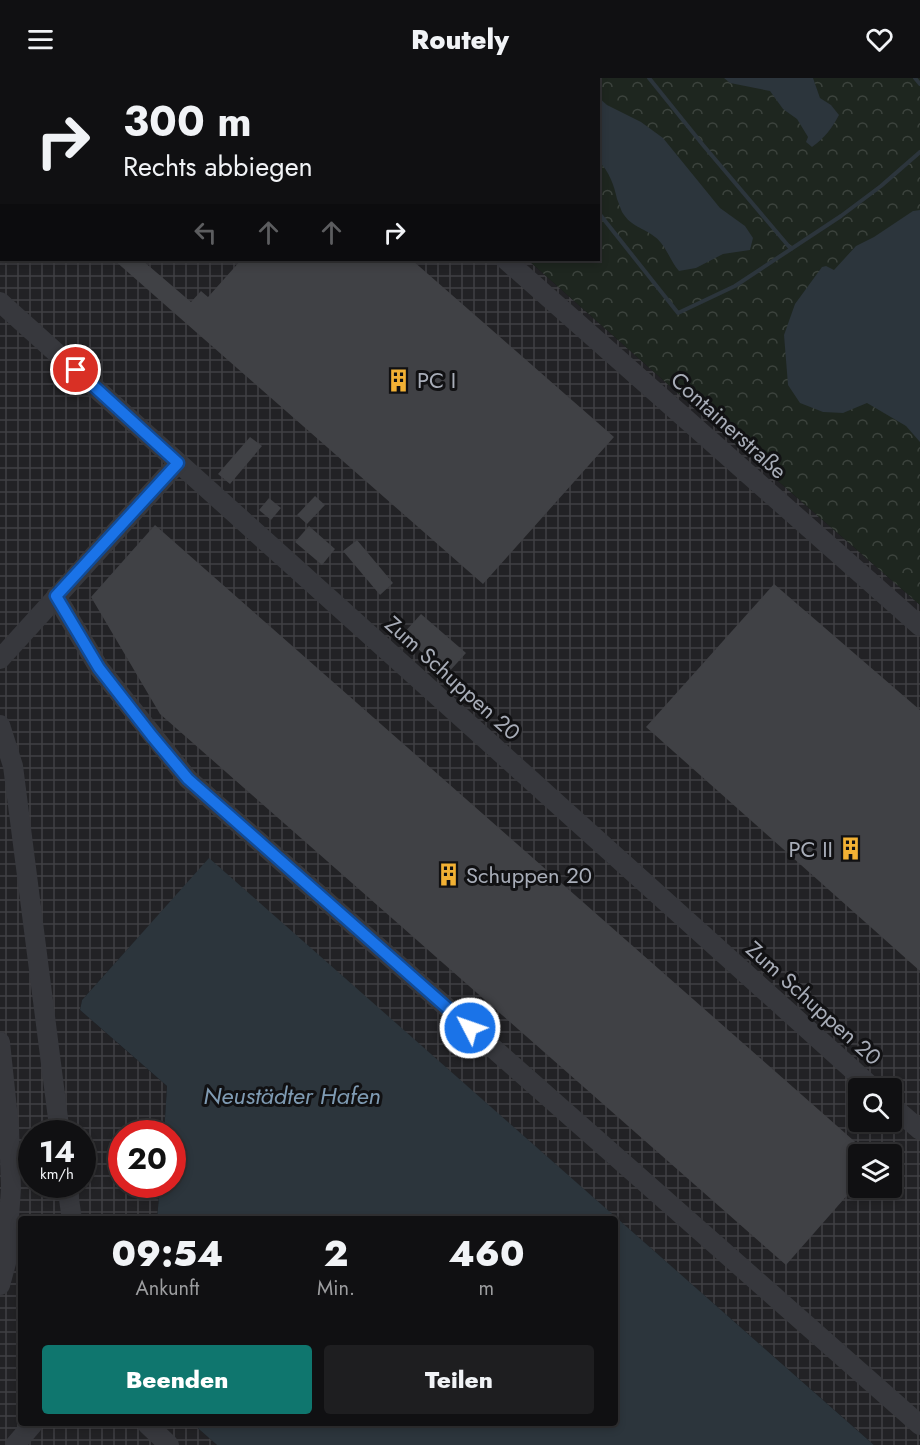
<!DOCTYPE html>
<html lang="de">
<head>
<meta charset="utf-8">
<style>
  body { margin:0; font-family:Jost,sans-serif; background:#1e1e20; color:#f1f3f6; height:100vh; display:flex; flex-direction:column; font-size:22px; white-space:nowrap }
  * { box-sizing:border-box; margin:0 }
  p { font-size:20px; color:#9c9d9f }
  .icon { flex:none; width:33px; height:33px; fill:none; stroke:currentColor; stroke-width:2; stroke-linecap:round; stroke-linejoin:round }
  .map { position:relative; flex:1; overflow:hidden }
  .details { position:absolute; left:18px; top:1138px; width:600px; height:210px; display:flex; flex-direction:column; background:#101012; border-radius:6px; box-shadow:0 3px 9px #0003,0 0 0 2px #303032 }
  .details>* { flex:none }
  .banner { position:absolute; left:0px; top:0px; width:600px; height:183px; box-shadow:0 3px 9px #0003,0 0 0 2px #303032; background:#101012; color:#f1f3f6; overflow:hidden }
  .controls { position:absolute; left:848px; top:1000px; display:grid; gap:12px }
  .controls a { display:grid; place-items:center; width:54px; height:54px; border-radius:6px; background:#101012; box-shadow:0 3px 9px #0003,0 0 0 2px #303032; font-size:30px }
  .speed { position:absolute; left:18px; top:1042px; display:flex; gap:12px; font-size:30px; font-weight:700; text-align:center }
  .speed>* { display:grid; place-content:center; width:78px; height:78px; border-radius:50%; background:#101012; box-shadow:0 3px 9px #0003,0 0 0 2px #303032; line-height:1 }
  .speed small { font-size:15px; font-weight:400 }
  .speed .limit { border:9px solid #d22; background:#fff; color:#111 }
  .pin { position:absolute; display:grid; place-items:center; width:51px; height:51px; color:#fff; margin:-26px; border:3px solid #fff; border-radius:50%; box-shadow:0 2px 6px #0007 }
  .me { position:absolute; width:66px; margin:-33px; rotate:311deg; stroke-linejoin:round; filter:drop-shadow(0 0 4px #0008) }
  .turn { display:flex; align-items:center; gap:21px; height:126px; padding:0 24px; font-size:27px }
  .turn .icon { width:78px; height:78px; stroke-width:2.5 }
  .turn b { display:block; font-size:42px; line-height:51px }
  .lanes { display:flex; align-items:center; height:57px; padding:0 24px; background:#0003; justify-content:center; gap:30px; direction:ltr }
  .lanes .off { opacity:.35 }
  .eta { display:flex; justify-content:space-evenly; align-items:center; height:102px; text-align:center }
  .eta b { font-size:36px; font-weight:800; line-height:42px }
  .primary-button { display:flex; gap:12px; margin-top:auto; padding:12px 24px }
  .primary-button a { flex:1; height:69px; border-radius:6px; background:#0f766e; color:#fff; font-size:24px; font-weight:800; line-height:69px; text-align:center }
  .primary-button a+a { background:#1e1e20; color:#f1f3f6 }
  header { display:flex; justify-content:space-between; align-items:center; height:78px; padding:0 24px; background:#101012; font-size:27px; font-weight:800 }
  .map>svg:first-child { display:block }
  .industrial { fill:url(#industrial-grid); fill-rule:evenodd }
  .park { fill:url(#park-crowns) }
  .water { fill:#2c353c }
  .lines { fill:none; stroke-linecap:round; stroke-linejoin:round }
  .stream { stroke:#2c353c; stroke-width:4 }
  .building { fill:#404145 }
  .minor { stroke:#37383d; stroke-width:20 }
  .route-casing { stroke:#114b97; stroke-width:15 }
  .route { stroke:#1a73e8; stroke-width:10 }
  .labels { text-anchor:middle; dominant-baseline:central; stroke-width:6; stroke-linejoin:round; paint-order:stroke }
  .poi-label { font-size:22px; fill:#a8adb8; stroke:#111113; text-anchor:start }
  .street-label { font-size:22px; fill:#a8adb8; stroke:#111113 }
  .water-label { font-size:24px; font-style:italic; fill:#7f9bb3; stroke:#111113 }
</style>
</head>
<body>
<header><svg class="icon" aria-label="menu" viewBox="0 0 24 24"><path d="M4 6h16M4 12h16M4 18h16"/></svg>Routely<svg class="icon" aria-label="heart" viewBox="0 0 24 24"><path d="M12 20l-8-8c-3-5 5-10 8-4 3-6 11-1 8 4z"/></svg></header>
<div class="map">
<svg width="920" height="1367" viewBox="0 0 920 1367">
  <defs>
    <pattern id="industrial-grid" width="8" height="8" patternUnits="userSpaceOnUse" patternTransform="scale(1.5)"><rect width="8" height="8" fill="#222225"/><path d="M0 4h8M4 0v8" fill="none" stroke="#3f3f43"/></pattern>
    <pattern id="park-crowns" width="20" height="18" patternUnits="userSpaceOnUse" patternTransform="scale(1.5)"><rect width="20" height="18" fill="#1e261f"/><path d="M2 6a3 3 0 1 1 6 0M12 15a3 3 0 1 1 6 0" fill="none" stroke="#3c433d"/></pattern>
  </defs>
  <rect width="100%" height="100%" fill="#161618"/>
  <path class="industrial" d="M 0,0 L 325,0 L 326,1 L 2,2 L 2,182 L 528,182 L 708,342 L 920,527 L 920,1367 L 874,1367 L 209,781 L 82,922 L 80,932 L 167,1008 L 164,1056 L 122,1056 L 122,1107 L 160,1107 L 157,1141 L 21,1142 L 21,1346 L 193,1346 L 217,1367 L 0,1367 ZM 858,1011 L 891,1011 L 891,1044 L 858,1044 ZM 32,1056 L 82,1056 L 82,1107 L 32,1107 ZM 858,1077 L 891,1077 L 891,1110 L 858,1110 Z"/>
  <polygon class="park" points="325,0 920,0 920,527 708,342 528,182 598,182 598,2 326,2"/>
  <g class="water">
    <path d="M 724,0 L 813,0 L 820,20 L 831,27 L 839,37 C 832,50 825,60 812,69 L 806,64 L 808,59 L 797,41 L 783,31 L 770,13 L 730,5 Z"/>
    <path d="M 598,19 L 607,27 L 641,44 L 663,60 L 720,130 L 745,148 L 753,160 L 750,172 L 723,176 L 696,190 L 679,193 C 670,183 666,167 655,159 C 643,149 632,150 622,134 C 620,130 619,125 617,121 C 614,107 609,93 599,84 Z"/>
    <polygon points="920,132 920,364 906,348 867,325 843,335 823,334 800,325 788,307 784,257 795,226 822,189 826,188 834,192 856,168 874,159 913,133"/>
    <polygon points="209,780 874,1367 217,1367 193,1346 615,1346 615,1142 157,1141 160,1107 172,1107 172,1056 164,1056 167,1008 80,932 82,922"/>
  </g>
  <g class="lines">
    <g class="stream">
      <polyline points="490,0 491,2"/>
      <polyline points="649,0 703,67 791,171"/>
      <polyline points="915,0 920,6"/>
      <polyline points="598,134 678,235 735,208 841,138 881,108 920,74"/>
    </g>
  </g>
  <g class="building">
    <polygon points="114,182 142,182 191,224 201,213 208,219 241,182 412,182 614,359 483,506"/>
    <polygon points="250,359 262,368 230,406 218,396"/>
    <polygon points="315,418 325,427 307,446 297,437"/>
    <polygon points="269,420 281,430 271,442 259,432"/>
    <polygon points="155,447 870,1077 858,1077 858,1105 786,1187 160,636 91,519"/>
    <polygon points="309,448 335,471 322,487 295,464"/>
    <polygon points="357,462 393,505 380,517 343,473"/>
    <polygon points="774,506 920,632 920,893 646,649"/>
    <polygon points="421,536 466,575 447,596 402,557"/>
  </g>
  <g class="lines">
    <g class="minor">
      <polyline points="301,0 303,2"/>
      <polyline points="143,2 144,0"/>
      <polyline points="0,80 2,81"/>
      <polyline points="0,164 2,163"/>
      <polyline points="506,182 920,548"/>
      <polyline points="0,224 874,1011"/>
      <polyline points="56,518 99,590 188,701 920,1347"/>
      <polyline points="0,581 178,385"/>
      <polyline points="0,647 13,688 60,1056"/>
      <polyline points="0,964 9,1050 11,1110 6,1185 0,1207"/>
      <polyline points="891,1027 920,1052"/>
      <polyline points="67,1107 72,1142"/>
      <polyline points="147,1346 169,1367"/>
      <polyline points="15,1367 33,1346"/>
    </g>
  </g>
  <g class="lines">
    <defs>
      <polyline id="route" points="76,292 178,385 56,518 99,590 152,658 188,701 470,950"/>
    </defs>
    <use href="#route" class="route-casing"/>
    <use href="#route" class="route"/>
  </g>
  <defs>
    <symbol id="building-bare" viewBox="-9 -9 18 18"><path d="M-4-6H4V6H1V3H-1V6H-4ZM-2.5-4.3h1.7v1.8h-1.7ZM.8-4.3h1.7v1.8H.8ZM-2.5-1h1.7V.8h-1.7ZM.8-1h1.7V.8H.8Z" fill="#f2b134" stroke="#111113" stroke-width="2.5" paint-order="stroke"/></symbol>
  </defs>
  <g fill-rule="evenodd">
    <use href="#building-bare" x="382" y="286" width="33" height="33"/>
    <use href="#building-bare" x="834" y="754" width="33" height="33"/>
    <use href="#building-bare" x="432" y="780" width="33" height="33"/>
  </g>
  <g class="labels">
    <g class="poi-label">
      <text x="417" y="302">PC I</text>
      <text x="833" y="771" text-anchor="end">PC II</text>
      <text x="466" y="797">Schuppen 20</text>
    </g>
    <g class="street-label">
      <text transform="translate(729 347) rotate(42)">Containerstraße</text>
      <text transform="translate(453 600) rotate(42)">Zum Schuppen 20</text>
      <text transform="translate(814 925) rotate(42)">Zum Schuppen 20</text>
    </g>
    <g class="water-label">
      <text x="292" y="1017">Neustädter Hafen</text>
    </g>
  </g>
</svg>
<div class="controls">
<a><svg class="icon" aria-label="search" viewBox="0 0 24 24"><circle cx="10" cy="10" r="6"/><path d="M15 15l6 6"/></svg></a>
<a><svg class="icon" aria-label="layers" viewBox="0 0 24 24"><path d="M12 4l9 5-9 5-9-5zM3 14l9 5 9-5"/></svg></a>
</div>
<div class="speed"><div>14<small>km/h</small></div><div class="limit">20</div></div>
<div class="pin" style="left:76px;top:292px;background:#d93025"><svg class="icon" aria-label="arrive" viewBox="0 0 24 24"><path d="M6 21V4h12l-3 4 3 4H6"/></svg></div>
<svg class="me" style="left:470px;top:950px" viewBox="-20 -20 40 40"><circle r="17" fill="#1a73e8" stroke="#fff" stroke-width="3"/><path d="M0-11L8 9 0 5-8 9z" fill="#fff"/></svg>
<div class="banner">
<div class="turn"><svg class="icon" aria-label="right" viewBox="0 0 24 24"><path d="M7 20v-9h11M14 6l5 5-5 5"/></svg><div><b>300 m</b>Rechts abbiegen</div></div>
<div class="lanes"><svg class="icon off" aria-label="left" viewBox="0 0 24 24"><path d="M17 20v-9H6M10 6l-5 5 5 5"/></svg><svg class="icon off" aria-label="ahead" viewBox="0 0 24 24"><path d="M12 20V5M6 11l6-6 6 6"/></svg><svg class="icon off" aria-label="ahead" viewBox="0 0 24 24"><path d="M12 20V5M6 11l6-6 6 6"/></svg><svg class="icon" aria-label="right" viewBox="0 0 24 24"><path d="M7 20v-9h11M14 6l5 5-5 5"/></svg></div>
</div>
<section class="details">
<div class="eta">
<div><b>09:54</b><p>Ankunft</p></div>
<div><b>2</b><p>Min.</p></div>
<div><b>460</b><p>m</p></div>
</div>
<div class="primary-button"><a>Beenden</a><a>Teilen</a></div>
</section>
</div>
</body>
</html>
